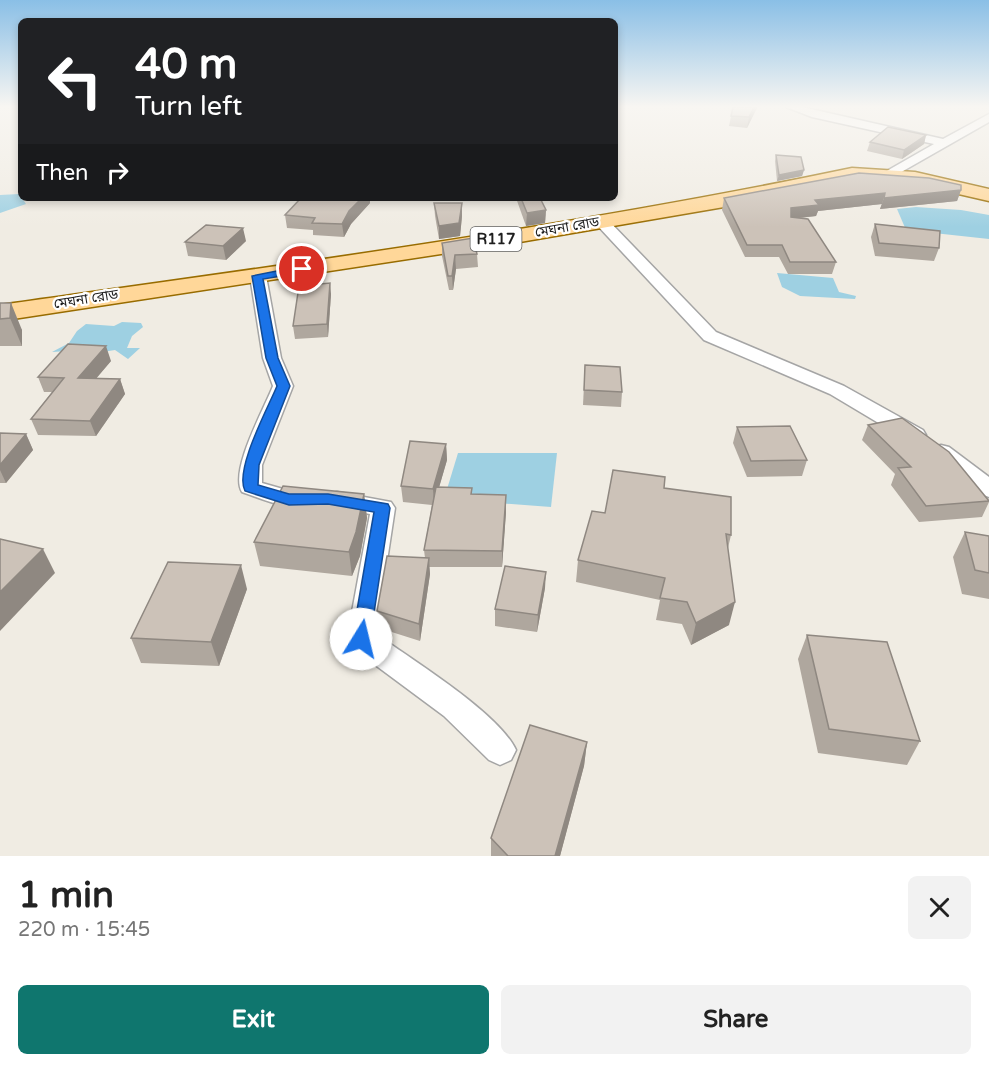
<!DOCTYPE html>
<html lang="en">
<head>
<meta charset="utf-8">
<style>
  body { margin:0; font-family:"Varela Round","Noto Sans Bengali",sans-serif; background:#f2f2f2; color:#222; height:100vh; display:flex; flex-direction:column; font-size:22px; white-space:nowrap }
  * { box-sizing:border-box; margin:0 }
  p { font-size:20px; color:#767676 }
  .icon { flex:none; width:33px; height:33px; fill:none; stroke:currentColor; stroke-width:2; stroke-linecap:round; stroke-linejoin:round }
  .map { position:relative; height:856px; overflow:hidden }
  .details { display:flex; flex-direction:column; background:#fff; flex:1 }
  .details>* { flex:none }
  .guide { position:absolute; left:18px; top:18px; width:600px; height:183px; border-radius:9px; box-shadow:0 3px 9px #0003; background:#202124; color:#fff; overflow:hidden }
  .pin { position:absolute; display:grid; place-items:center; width:51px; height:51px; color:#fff; margin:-26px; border:3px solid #fff; border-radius:50%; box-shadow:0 2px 6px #0007 }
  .me { position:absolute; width:66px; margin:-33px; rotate:9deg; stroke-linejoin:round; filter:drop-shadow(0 0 4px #0008) }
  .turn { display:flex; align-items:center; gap:21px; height:126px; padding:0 18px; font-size:27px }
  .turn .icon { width:78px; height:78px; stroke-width:2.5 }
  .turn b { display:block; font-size:42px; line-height:51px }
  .then { display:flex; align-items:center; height:57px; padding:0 18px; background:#0003; gap:12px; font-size:22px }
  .round { display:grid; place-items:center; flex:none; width:63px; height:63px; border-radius:9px; background:#f2f2f2 }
  .head { display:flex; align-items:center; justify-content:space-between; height:102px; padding:0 18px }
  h1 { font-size:36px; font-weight:700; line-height:45px }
  .action { display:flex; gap:12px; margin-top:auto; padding:12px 18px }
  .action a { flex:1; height:69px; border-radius:9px; background:#0f766e; color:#fff; font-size:24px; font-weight:700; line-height:69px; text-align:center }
  .action a+a { background:#f2f2f2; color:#222 }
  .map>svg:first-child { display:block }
  .water { fill:#9ed0e2 }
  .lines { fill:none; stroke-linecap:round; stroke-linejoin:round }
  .minor-casing { stroke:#a5a5a5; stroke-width:3 }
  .primary-casing { stroke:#986c00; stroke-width:3 }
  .minor { fill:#fff; fill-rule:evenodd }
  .primary { fill:#ffd799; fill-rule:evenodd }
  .wall { fill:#afa79e }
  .shaded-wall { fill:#8f8881 }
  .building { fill:#ccc2b8; stroke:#8f8881; stroke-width:1.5 }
  .route { fill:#1a73e8; stroke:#114b97; stroke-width:1.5 }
  .labels { text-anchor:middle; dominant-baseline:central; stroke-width:4.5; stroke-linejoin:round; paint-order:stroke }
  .far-street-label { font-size:14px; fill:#1e1e1e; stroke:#fff }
  .shield { fill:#fff; stroke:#626262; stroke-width:1.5 }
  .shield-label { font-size:15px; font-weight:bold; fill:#1e1e1e }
</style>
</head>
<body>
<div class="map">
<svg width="989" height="856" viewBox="0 0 989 856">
  <rect width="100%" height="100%" fill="#f0ece3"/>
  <g class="water">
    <polygon points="19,194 26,204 0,213 0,195"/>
    <polygon points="916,207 961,210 989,215 989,239 906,230 897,209"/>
    <polygon points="777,273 833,278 839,292 856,296 855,299 800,296 782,287"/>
    <polygon points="122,322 141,323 143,327 132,336 127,348 140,348 128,359 115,350 84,355 68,351 52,352 69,343 77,331 86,324 114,326"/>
    <polygon points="458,453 557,453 551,507 444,499"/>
  </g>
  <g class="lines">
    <defs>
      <g id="minor">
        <polygon points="786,107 802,107 943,139 989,114 989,122 889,179 885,178 885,172 934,144 812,117"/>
        <polygon points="601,217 606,218 716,332 844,386 923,430 926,435 923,440 907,440 830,394 704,340 596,224 596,218"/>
        <path d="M 258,271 L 266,276 L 281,358 L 293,386 L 262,465 L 262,483 L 290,491 L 314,493 L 318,499 L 314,505 C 290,512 265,500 242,492 C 229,471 264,409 273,386 L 263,358 L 250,276 Z"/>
        <polygon points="941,445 949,447 989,477 989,497 981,494 933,457 930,452 933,447"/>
        <path d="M 337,492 L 391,502 L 395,508 L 376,634 C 411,659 499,713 516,750 L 511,760 L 500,765 L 489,760 L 444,716 L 351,647 L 347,639 L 370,514 L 329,506 L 325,500 L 329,494 Z"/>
      </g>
      <path id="primary" d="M 852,168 L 915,172 L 989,189 L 989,201 L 915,184 L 852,180 L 724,207 L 520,242 L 0,321 L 0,305 C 285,265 570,227 852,168 Z"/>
    </defs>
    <use href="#minor" class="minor-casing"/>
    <use href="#primary" class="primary-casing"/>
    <use href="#minor" class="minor"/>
    <use href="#primary" class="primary"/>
  </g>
  <g class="wall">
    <polygon points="733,107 757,107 747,128 729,126"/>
    <polygon points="926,135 924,144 902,159 867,151 870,142"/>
    <polygon points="776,155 804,170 802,176 777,181 775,161"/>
    <polygon points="961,190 957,201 880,209 882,204 818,211 816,216 800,218 836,262 832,274 788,274 779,257 745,257 722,210 724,198"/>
    <polygon points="516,198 540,198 546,210 545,223 526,226"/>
    <polygon points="370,203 351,224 344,237 313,235 313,230 287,228 285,215"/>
    <polygon points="434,203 462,216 460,236 439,239 435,216"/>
    <polygon points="875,224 939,248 934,261 875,256 871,237"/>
    <polygon points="246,241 226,260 188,256 185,242"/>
    <polygon points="442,243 477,254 478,267 456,269 453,290 449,290 442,256"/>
    <polygon points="331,294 328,337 295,339 293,326"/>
    <polygon points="0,303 22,330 22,346 0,346"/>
    <polygon points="111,361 96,378 120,379 125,394 96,436 38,435 31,419 52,392 44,392 38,377"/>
    <polygon points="585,365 622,392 621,407 583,405"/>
    <polygon points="868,425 989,500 989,502 982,517 919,522 891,485 895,474 862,440"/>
    <polygon points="737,427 807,460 802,476 747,477 733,443"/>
    <polygon points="0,433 26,434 33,450 6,483 0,483"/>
    <polygon points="446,444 447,460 439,487 472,488 472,494 506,512 502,567 429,567 430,574 420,641 379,628 377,611 425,558 424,550 432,505 403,502 401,486"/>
    <polygon points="664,488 731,535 728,548 729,625 691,645 682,624 656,620 660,600 576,582 578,560 605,513"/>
    <polygon points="364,494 367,518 360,556 352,576 260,566 254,542"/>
    <polygon points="965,532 989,536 989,599 962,594 953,557"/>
    <polygon points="545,588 537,632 495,626 495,609"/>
    <polygon points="247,589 219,666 141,663 131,638"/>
    <polygon points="807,635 920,741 907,765 818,753 798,659"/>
    <polygon points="587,742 584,766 560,856 491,856 491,838"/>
  </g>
  <g class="shaded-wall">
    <polygon points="754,107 757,107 757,108 747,128 749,117"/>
    <polygon points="926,135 924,144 902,159 904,150"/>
    <polygon points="804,170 802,176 777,181 779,175"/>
    <polygon points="961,190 957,201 880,209 884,198"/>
    <polygon points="885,193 882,204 818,211 816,216 788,219 791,208 815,200"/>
    <polygon points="362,198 370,198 370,203 351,224 344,237 342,224 349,211"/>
    <polygon points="462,203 462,216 460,236 439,239 439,226"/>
    <polygon points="546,210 545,223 526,226 527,213"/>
    <polygon points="243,228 246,241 226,260 223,246"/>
    <polygon points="455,255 456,269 453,290 452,276"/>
    <polygon points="330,283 331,294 328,337 327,324"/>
    <polygon points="11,303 22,330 22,346 10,318"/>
    <polygon points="106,346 111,361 84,393 78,378"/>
    <polygon points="120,379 125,394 96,436 90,421"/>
    <polygon points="26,434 33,450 6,483 0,470 0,465"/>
    <polygon points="446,444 447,460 434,505 433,489"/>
    <polygon points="364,494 367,518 360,556 352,576 349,552"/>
    <polygon points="506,495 506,512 502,567 502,551"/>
    <polygon points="43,549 55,573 0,631 0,592"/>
    <polygon points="429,558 430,574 420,641 419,624"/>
    <polygon points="241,565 247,589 219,666 211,642"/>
    <polygon points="546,572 545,588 537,632 538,615"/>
    <polygon points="735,602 729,625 691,645 696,623"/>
    <polygon points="587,742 584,766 560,856 555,856"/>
  </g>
  <g class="building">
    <polygon points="733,107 754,107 749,117 731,116"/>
    <polygon points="888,127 926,135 904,150 870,142"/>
    <polygon points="776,155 801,157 804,170 779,175"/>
    <polygon points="859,173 929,178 961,185 961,190 884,198 885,193 815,200 819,205 791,208 791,217 808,219 836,262 790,262 782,245 747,245 724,198"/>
    <polygon points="301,198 362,198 349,211 342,224 312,223 315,218 285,215"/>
    <polygon points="521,198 540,198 546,210 527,213"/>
    <polygon points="434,203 462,203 459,223 439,226"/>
    <polygon points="875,224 940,231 939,248 879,243"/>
    <polygon points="206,225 243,228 223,246 185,242"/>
    <polygon points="473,238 477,254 455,255 452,276 448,276 442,243"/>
    <polygon points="330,283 327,324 293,326 299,286"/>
    <polygon points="0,303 11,303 10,318 0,319"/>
    <polygon points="68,344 106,346 78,378 120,379 90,421 31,419 64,378 38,377"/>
    <polygon points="585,365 620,367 622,392 584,390"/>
    <polygon points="902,418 949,452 989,501 926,506 898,468 911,467 868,425"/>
    <polygon points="790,426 807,460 751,461 737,427"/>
    <polygon points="0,433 26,434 0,465"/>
    <polygon points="410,441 446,444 433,489 401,486"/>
    <polygon points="613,470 665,477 664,488 731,497 731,535 726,534 735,602 696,623 687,602 660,598 665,578 578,560 592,511 605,513"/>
    <polygon points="283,486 364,494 356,532 349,552 254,542"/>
    <polygon points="436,487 472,488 471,494 506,495 502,551 424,550"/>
    <polygon points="965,532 989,536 989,573 975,570"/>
    <polygon points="0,539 43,549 0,592"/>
    <polygon points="387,556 429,558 419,624 377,611"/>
    <polygon points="168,562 241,565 211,642 131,638"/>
    <polygon points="505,566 546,572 538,615 495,609"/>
    <polygon points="807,635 887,642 920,741 829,729"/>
    <polygon points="530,725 587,742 555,856 508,856 491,838"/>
  </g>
  <linearGradient id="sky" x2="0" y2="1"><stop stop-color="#8abfe6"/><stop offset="0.47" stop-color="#f8f6f2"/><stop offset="1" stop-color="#f8f6f2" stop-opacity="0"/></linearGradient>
  <rect width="989" height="227" fill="url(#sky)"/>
  <path class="route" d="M 302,266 L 305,267 L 305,272 L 263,279 L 278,358 L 290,386 L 259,465 L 258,485 L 289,494 L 328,494 L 388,504 L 390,508 L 370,639 L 368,645 L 361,647 L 355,645 L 352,639 L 374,512 L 328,504 L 289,505 L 245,491 C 234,470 268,408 277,386 L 266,358 L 252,276 Z"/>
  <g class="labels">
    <g class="far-street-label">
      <text transform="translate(567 227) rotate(-10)">মেঘনা রোড</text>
      <text transform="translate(86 299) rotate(-9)">মেঘনা রোড</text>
    </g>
    <rect class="shield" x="470.5" y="227" width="51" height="24" rx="4.5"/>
    <g class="shield-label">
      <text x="496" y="239">R117</text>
    </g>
  </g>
</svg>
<div class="pin" style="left:302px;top:269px;background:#d93025"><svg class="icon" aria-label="arrive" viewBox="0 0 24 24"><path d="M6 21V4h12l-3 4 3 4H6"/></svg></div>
<svg class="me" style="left:361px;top:639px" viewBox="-20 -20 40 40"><circle r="19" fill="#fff"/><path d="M0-13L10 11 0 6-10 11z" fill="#1a73e8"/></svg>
<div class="guide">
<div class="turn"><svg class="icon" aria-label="left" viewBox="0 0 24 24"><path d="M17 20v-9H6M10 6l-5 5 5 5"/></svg><div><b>40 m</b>Turn left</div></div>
<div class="then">Then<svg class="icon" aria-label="right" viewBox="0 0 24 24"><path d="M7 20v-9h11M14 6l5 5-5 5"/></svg></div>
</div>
</div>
<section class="details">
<div class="head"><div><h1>1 min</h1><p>220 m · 15:45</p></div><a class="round"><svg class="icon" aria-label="close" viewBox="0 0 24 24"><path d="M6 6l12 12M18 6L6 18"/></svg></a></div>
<div class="action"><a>Exit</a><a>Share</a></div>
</section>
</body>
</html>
